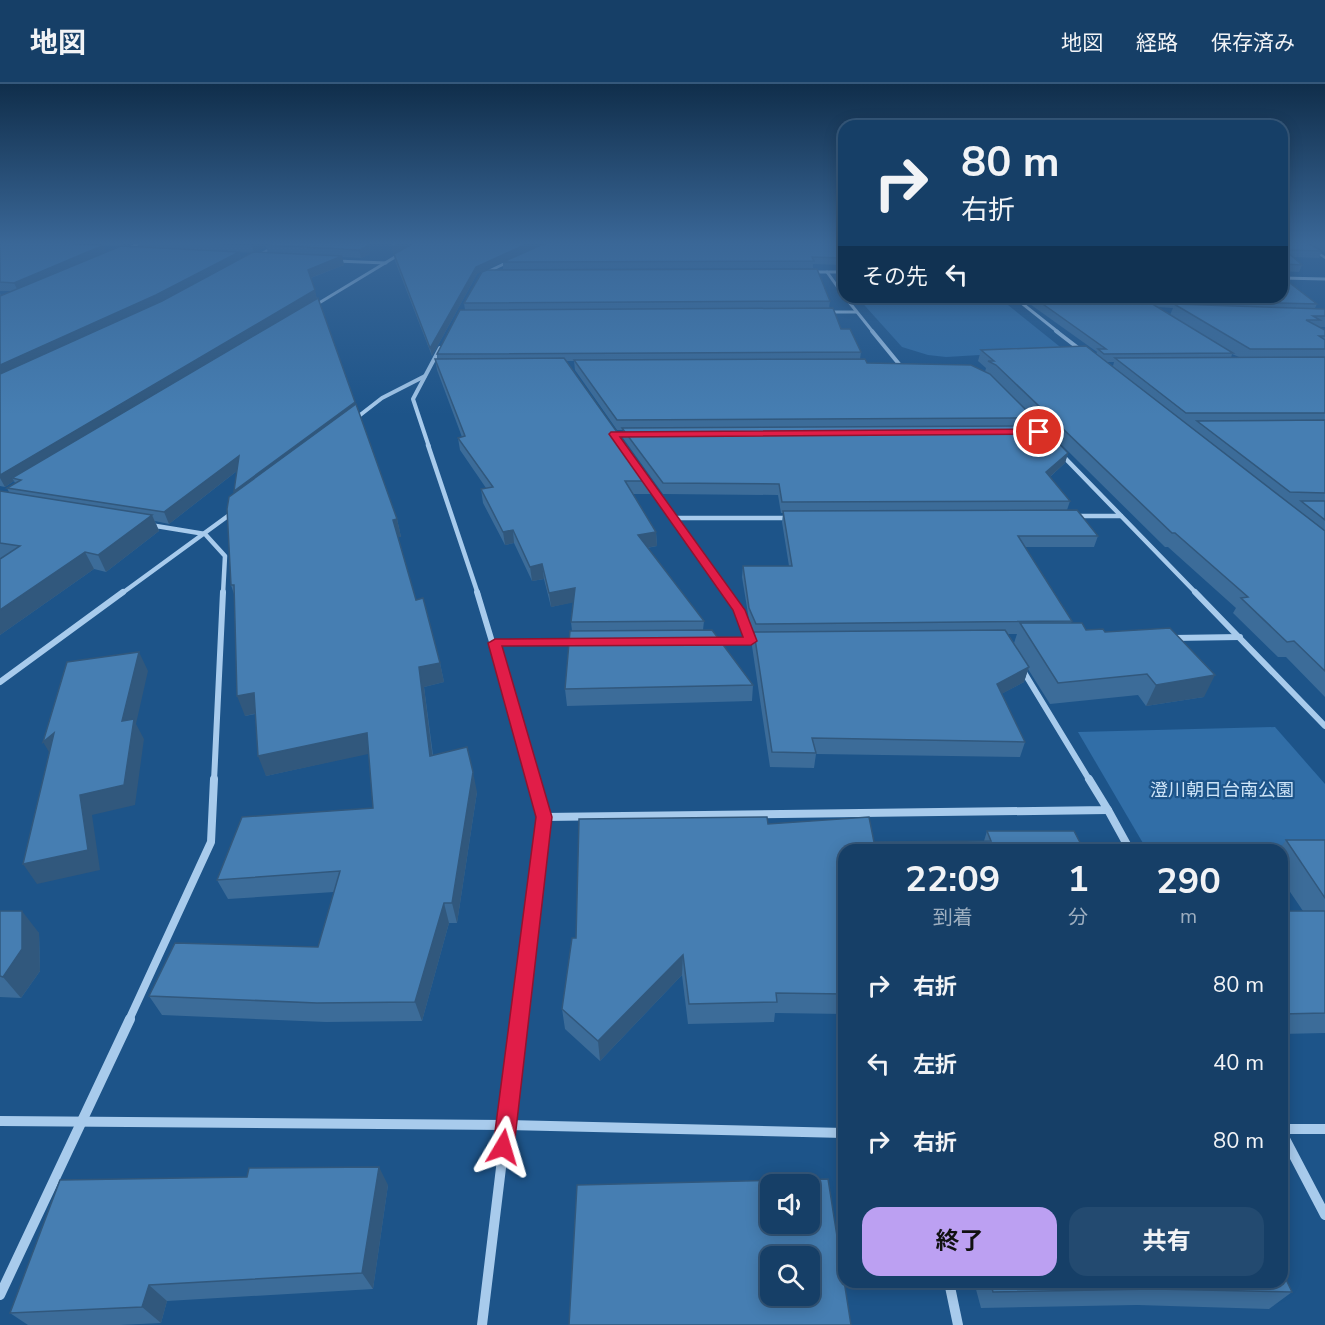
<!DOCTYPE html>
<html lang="ja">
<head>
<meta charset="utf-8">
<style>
  body { margin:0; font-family:"Nunito Sans","Noto Sans JP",sans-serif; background:#234a70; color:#f1f3f6; height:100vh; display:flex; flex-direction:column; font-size:22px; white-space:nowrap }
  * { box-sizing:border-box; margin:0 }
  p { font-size:20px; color:#9eafc0 }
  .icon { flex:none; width:33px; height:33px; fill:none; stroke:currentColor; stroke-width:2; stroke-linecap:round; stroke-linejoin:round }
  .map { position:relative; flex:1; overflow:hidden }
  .drawer { position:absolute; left:838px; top:760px; width:450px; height:444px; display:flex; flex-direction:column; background:#163f67; border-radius:18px; box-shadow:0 3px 15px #0003,0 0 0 2px #35587b }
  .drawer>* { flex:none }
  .hud { position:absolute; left:838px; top:36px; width:450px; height:183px; border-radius:18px; box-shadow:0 3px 15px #0003,0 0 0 2px #35587b; background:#163f67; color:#f1f3f6; overflow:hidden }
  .controls { position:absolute; left:760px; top:1090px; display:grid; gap:12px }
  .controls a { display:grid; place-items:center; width:60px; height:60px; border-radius:12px; background:#163f67; box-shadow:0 3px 15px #0003,0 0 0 2px #35587b; font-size:30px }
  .pin { position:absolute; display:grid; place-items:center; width:51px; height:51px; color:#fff; margin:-26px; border:3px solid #fff; border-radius:50%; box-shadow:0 2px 6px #0007 }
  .me { position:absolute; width:66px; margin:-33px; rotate:7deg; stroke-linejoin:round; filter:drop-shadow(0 0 4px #0008) }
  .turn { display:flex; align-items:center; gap:21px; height:126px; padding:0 24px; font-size:27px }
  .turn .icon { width:78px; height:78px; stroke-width:2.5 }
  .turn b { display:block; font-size:42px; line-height:51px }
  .then { display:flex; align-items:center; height:57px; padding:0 24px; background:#0003; gap:12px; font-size:22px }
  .eta { display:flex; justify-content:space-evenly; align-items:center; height:102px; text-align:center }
  .eta b { font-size:36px; font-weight:700; line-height:42px }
  .primary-button { display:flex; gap:12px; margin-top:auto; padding:12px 24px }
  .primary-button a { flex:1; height:69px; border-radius:18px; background:#bca0f2; color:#111; font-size:24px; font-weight:700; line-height:69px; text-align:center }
  .primary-button a+a { background:#234a70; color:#f1f3f6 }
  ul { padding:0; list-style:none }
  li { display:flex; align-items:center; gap:18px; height:78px; padding:0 24px }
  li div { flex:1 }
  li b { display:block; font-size:22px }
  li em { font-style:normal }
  header { display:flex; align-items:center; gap:36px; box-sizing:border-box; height:84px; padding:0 30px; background:#163f67; border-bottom:2px solid #35587b }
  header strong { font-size:28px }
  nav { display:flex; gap:33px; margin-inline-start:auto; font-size:21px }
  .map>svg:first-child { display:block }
  .green { fill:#316ea7 }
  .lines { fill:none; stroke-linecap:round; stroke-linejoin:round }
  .minor-far5 { stroke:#a8cbec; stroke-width:3 }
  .minor-far4 { stroke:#a8cbec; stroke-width:4 }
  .minor-far3 { stroke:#a8cbec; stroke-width:4.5 }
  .minor-far2 { stroke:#a8cbec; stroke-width:6 }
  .minor-far1 { stroke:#a8cbec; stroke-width:8 }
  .minor { stroke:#a8cbec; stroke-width:10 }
  .tertiary { fill:#a8cbec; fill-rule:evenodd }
  .wall { fill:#3c6c99; fill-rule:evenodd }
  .shaded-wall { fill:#31587d }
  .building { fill:#467eb2; stroke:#31587d; stroke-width:1.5; fill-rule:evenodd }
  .route { fill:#e11d48; stroke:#92132f; stroke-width:1.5 }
  .labels { text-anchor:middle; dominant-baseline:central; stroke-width:4.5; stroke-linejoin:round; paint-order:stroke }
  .park-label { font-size:18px; fill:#cde4f8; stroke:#1d5489 }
</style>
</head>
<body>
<header>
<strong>地図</strong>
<nav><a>地図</a><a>経路</a><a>保存済み</a></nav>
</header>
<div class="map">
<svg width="1325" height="1241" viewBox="0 0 1325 1241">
  <rect width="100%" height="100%" fill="#1d5489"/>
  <g class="green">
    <polygon points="857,213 998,213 1064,266 946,273 928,271 902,263"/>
    <polygon points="1275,643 1325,700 1325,764 1269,766 1147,766 1078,648"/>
  </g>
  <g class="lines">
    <g class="minor-far5">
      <polyline points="127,165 142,158"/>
      <polyline points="336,177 386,179"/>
      <polyline points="812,188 844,188"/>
      <polyline points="827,188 844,212"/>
      <polyline points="485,189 508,178"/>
      <polyline points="1282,194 1325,195"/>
      <polyline points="845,213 873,248"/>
      <polyline points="1014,213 1058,248"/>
      <polyline points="314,222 400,170"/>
      <polyline points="826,228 856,228"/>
    </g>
    <g class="minor-far4">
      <polyline points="872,247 899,280"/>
      <polyline points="1056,247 1082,267"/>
      <polyline points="355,335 382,314 425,292"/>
      <polyline points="429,363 413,315 440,264"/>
    </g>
    <g class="minor-far3">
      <polyline points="428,361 478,510"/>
      <polyline points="1062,371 1197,510"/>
      <polyline points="647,399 727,510"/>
      <polyline points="1075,432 1121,432"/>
      <polyline points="672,434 789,434"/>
      <polyline points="150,441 205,450 225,472 223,510"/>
      <polyline points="121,510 232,429"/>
    </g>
    <g class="minor-far2">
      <polyline points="477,508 534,697"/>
      <polyline points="726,508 739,526 751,557"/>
      <polyline points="1195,508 1325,642"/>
      <polyline points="1173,554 1240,553"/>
      <polyline points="714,557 761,557"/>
      <polyline points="494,559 575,558"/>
      <polyline points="1022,585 1090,697"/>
      <polyline points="0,598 123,508"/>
      <polyline points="214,697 223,508"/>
    </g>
    <g class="minor-far1">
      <polyline points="1108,726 1130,766"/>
      <polyline points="544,733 1108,726 1089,695"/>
      <polyline points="129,936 211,758 214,695"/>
      <polyline points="519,936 544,733 533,695"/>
    </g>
    <g class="minor">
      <polyline points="0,1037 506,1041 844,1049"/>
      <polyline points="1282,1045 1325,1045"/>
      <polyline points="1282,1049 1325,1131"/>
      <polyline points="949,1198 958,1241"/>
      <polyline points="0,1211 130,935"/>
      <polyline points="482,1241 519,935"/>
    </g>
    <g class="tertiary">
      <polygon points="280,158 284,158 253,176 249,175"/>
      <polygon points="1298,158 1302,158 1325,172 1325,175"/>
    </g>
  </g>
  <g class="wall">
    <path d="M 0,158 L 134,158 L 123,162 L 139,163 L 138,158 L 369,158 L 370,170 L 361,174 L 342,173 L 344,181 L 311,194 L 317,215 L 397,435 L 401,453 L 398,453 L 416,516 L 440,579 L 444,598 L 424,603 L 433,671 L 477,708 L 457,839 L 449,839 L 422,937 L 326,938 L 162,931 L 149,912 L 318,863 L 334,808 L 228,815 L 217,796 L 373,724 L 369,669 L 266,692 L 255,630 L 245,632 L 234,510 L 231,501 L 234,409 L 234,407 L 237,387 L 169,440 L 155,437 L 159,447 L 106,488 L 94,485 L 0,551 L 0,407 L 9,408 L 7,404 L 15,399 L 14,397 L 5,403 L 0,402 L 0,209 L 1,212 L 12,207 L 0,207 ZM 104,161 L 120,162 L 106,168 ZM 266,162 L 268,169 L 255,168 ZM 239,168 L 252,169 L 241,175 Z"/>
    <polygon points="844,158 844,181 813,180 813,184 503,185 503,178"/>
    <polygon points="1282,158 1325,158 1325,169 1322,167 1319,174 1294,173 1302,181 1299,188 1282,187"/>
    <polygon points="394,170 477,190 432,272 395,177"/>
    <path d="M 1020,213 L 1282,213 L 1317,220 L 1315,224 L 1325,225 L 1325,243 L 1319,243 L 1325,246 L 1325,613 L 1286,573 L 1278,573 L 1233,529 L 1236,524 L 1168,463 L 1165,463 L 1001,301 L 1034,334 L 1031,342 L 1068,369 L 1065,379 L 1050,393 L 1070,417 L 1067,426 L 1098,452 L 1094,463 L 1025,463 L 1072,537 L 1071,539 L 1086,546 L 1105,548 L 1204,613 L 1146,622 L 1138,611 L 1050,620 L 1028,585 L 1024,598 L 1001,610 L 1025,658 L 1020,673 L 816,670 L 814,684 L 770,683 L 752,562 L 754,549 L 749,536 L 742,493 L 743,482 L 789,482 L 782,438 L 783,429 L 781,429 L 778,411 L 663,410 L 623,354 L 623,346 L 617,346 L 575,286 L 574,277 L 566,277 L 652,397 L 652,410 L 633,410 L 656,448 L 657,462 L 647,464 L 704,537 L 703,546 L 753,601 L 752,617 L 567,622 L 565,605 L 572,547 L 571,538 L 573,518 L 551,523 L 544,495 L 532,497 L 514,459 L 505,461 L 483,419 L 481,405 L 486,404 L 460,366 L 458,354 L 462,353 L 437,286 L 435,275 L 437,275 L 437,270 L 465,226 L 464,219 L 830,217 L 829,224 L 841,245 L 861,268 L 860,275 L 867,279 L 985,288 L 986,284 L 978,277 L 981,266 L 1096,270 L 1097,268 ZM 1158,223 L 1173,224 L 1170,231 ZM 1232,270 L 1239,273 L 1231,274 ZM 1107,278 L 1114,278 L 1113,282 ZM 1008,550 L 1017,550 L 1014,559 Z"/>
    <polygon points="768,740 874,758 984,757 987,747 1084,766 844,766 844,930 775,929 774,938 688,940 682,891 600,977 565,945 562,925 576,854"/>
    <polygon points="1286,756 1325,756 1325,949 1282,950 1282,827 1303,827 1282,796 1282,766 1279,766"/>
    <polygon points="0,827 39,849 40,887 21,914 0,913"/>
    <polygon points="388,1101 373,1205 167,1217 161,1239 120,1241 28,1241 10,1229"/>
    <polygon points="974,1198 1282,1198 1292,1208 1269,1225 1137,1221 981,1224"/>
  </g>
  <g class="shaded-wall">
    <polygon points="121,158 134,158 123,162"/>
    <polygon points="258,158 275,158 266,161 266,162 254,169 252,161"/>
    <polygon points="368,158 369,158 370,170 361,174 359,166"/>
    <polygon points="401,158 413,158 393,170 392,163"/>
    <polygon points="531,158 546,158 477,190 432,272 430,264 476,183"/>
    <polygon points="104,161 107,169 18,207 14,199"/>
    <polygon points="239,168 241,176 159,220 0,294 0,281"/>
    <polygon points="342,172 344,181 310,194 308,186"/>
    <polygon points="315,206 317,215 12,394 14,397 5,403 0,394 0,391"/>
    <polygon points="355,318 357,328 237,418 234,407"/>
    <polygon points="1068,369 1065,379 1043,399 1046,388"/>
    <polygon points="239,372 242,383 169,440 164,428"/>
    <polygon points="152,431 159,447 106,488 98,471"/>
    <polygon points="397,435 401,453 397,453 393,436"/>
    <polygon points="513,446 514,459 505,461 503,448"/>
    <polygon points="656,448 657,462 638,465 638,451"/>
    <polygon points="85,468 94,485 0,551 0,526"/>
    <polygon points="542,480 544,495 532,497 530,483"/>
    <polygon points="575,504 576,518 551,523 549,509"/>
    <polygon points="139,568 148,587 136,640 144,655 135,721 92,731 100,786 37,800 23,780 80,711 122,637"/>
    <polygon points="440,579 444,598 424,603 435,692 430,672 419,583"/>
    <polygon points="1029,583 1024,598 992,615 997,600"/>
    <polygon points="1215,591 1204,613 1146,622 1156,601"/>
    <polygon points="254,609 261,628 245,632 237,612"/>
    <polygon points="54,649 55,678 43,658"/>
    <polygon points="367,649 373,669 266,692 258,672"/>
    <polygon points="473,688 477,708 457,839 452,819"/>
    <polygon points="444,819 449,839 422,937 415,918"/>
    <polygon points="22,827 39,849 40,887 21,914 3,893"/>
    <polygon points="683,871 682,891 600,977 598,957"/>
    <polygon points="379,1083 388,1101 373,1205 362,1189"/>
    <polygon points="149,1201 167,1217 161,1239 142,1223"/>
  </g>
  <g class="building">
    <polygon points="0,158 33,158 104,161 14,199 0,198"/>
    <polygon points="187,158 258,158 252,161"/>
    <polygon points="273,158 368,158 368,162 359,166 266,161"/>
    <polygon points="389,158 401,158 392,163"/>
    <polygon points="416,158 531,158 476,183 430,264 394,170"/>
    <polygon points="548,158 844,158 844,174 812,173 814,177 503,178"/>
    <polygon points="1282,158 1306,158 1322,167 1285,166 1302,181 1282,180"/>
    <polygon points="121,162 239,168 156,211 0,281 0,212"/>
    <polygon points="253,168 342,172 308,186 315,206 0,391 0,290 162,217"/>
    <polygon points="817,185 830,217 464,219 482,188 487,186"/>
    <polygon points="1282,193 1317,220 1160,216 1155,213 1282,213"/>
    <polygon points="1033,213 1141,213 1233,269 1104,270 1098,265 1106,265"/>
    <polygon points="318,214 355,318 234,407 239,372 164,428 7,404 21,396 12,394"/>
    <polygon points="1174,220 1325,225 1325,232 1313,232 1320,236 1306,236 1325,246 1325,252 1319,252 1325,256 1325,265 1250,265"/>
    <polygon points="833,224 841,245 850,245 861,268 437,270 460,226"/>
    <polygon points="1086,262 1325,447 1325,587 1294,557 1287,558 1241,514 1248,513 1175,449 1172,449 996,281 988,277 994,277 981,266"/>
    <polygon points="1325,273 1325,329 1186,329 1115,274"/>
    <polygon points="564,274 652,397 625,397 656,448 638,451 704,537 571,538 575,504 549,509 542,480 530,483 513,446 503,448 481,405 493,403 458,354 465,352 435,275"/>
    <polygon points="865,275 867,279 971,281 990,290 1034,334 617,336 574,276"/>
    <polygon points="356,320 397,435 393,436 416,516 423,514 440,579 419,583 430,672 467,663 473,688 452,819 444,819 415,918 317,919 149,912 175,859 318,863 340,787 217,796 242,733 373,724 367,649 258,672 254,609 237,612 234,501 231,501 227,425 229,413"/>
    <polygon points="1325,336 1325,409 1290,408 1197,337"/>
    <polygon points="1042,342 1068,369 1046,388 1070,417 782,418 779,400 663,399 622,344"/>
    <polygon points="0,407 152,431 98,471 85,468 0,526 0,475 20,462 0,459"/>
    <polygon points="1301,417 1325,417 1325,436"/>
    <polygon points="1077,426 1098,452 1018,452 1072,537 756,540 749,524 743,482 792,482 783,427"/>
    <polygon points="1020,539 1082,539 1086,546 1103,545 1105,548 1170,544 1215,591 1156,601 1147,590 1058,599"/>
    <polygon points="712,546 753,601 565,605 570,547"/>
    <polygon points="1005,546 1029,583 997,600 1025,658 812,654 816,669 772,668 754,548"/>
    <polygon points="139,568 122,637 134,635 124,701 80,711 88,766 23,780 54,649 43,658 67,578"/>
    <polygon points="767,733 768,740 869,733 874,758 991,757 987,747 1074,747 1084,766 844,766 844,910 776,909 777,918 689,920 683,871 598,957 562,925 572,854 576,854 579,735"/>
    <polygon points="1286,756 1325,756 1325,814"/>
    <polygon points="0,827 22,827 22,865 3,893 0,892"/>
    <polygon points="1282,827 1325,827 1325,929 1282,930"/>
    <polygon points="379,1083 362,1189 149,1201 142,1223 10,1229 60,1096 247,1093 249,1084"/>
    <path d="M 828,1095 L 851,1241 L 569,1241 L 577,1101 ZM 771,1101 L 810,1101 L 810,1140 L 771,1140 ZM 771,1173 L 810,1173 L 810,1212 L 771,1212 Z"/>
    <polygon points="1282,1187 1292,1208 1154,1205 993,1208 990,1198 1282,1198"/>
  </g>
  <linearGradient id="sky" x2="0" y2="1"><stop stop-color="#102e4b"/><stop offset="0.48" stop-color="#3a6797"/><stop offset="1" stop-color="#3a6797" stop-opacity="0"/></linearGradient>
  <rect width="1325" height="331" fill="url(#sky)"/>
  <polygon class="route" points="1039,345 1042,346 1042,350 620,353 745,526 757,557 751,561 502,562 552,733 514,1063 511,1071 503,1074 496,1071 493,1063 536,733 488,559 495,555 743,553 733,526 609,350 611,348"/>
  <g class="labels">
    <g class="park-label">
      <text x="1222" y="706">澄川朝日台南公園</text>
    </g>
  </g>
</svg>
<div class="controls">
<a><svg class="icon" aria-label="sound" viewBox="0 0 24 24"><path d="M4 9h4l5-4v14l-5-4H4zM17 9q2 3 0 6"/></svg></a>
<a><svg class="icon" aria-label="search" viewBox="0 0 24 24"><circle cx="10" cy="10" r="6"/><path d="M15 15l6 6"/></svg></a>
</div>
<div class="pin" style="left:1039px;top:348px;background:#d93025"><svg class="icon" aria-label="arrive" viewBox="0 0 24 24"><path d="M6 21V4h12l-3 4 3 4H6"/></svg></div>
<svg class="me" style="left:503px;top:1063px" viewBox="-20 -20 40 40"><path d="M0-17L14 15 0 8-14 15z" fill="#e11d48" stroke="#fff" stroke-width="4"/></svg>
<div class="hud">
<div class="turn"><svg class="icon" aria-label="right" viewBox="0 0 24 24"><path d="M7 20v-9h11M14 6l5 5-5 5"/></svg><div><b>80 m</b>右折</div></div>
<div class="then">その先<svg class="icon" aria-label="left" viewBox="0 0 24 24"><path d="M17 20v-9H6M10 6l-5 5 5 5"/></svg></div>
</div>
<section class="drawer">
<div class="eta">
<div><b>22:09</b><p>到着</p></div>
<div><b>1</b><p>分</p></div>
<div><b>290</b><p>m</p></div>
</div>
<ul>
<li><svg class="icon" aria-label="right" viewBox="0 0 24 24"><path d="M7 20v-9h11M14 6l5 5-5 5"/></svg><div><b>右折</b></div><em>80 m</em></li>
<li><svg class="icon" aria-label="left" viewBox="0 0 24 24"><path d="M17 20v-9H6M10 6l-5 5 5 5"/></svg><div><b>左折</b></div><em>40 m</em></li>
<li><svg class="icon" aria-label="right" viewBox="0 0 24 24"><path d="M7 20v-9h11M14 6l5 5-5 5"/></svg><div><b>右折</b></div><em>80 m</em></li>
</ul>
<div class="primary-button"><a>終了</a><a>共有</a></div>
</section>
</div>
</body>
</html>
